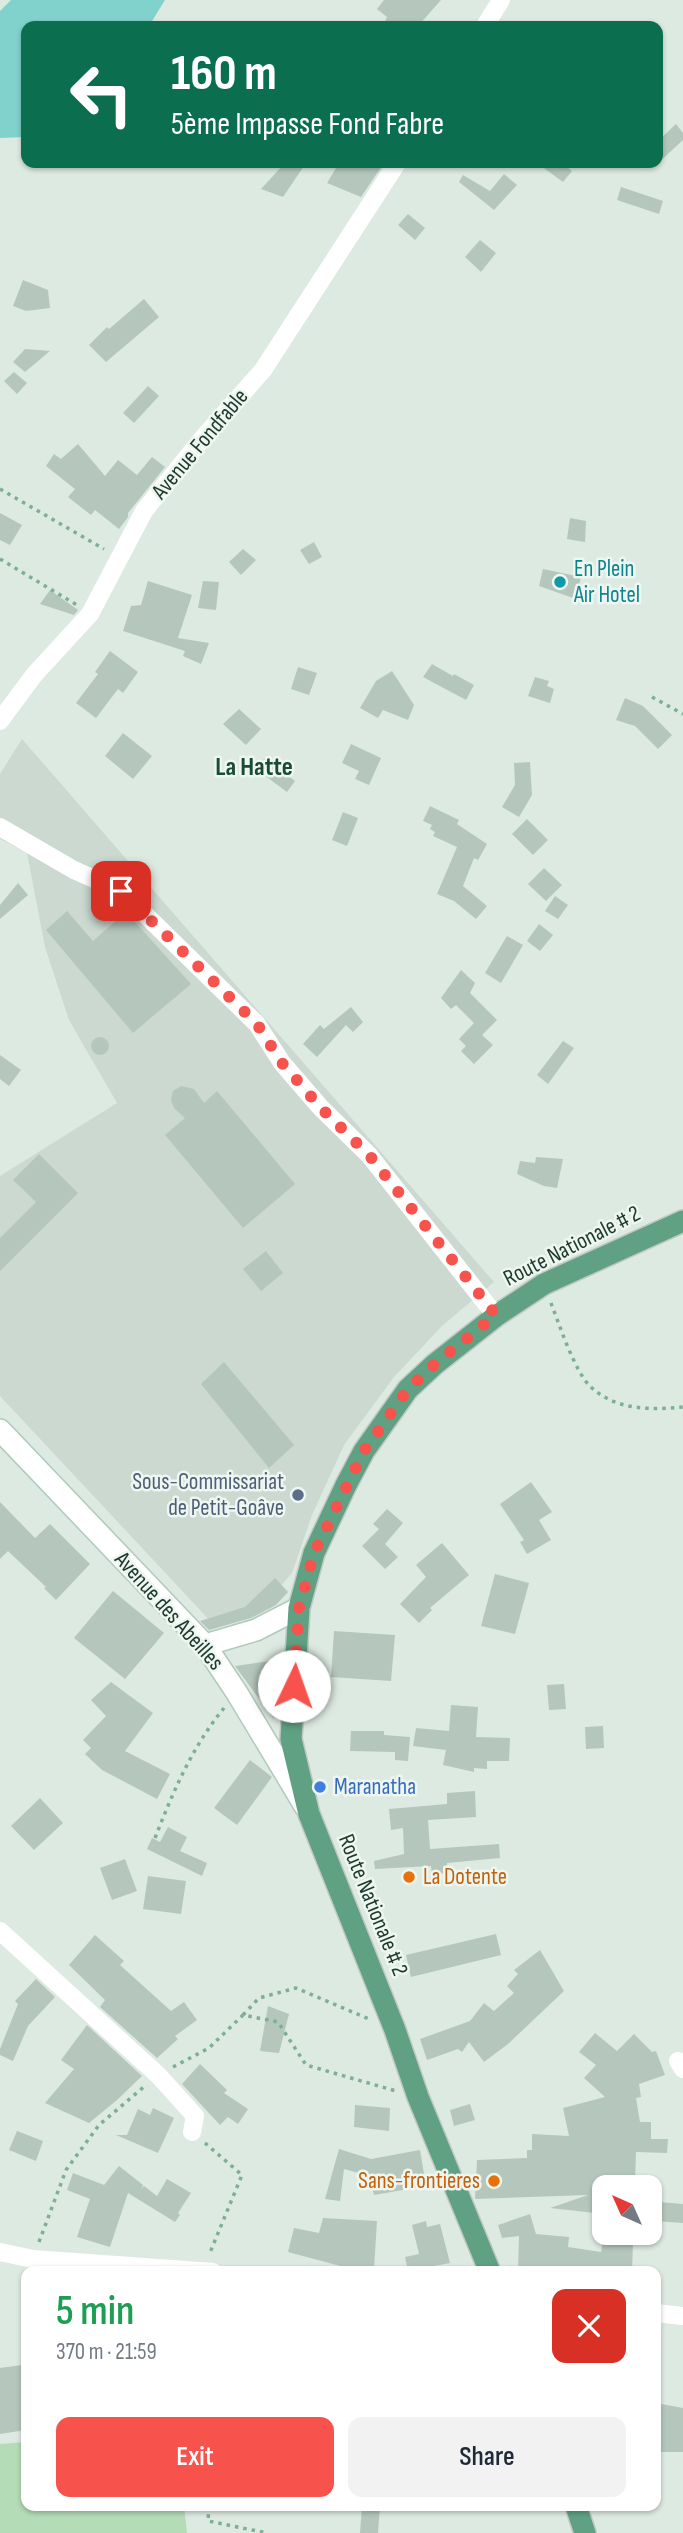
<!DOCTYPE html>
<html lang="en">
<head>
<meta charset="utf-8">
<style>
  body { margin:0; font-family:"Sofia Sans Condensed",sans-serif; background:#f2f2f3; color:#1f2937; height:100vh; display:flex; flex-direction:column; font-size:26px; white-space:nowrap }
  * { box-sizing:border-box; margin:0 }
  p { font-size:23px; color:#747a83 }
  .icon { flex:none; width:38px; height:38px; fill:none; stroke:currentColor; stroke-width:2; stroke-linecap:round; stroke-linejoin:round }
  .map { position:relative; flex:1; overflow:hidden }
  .panel { position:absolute; left:21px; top:2266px; width:640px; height:245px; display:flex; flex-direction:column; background:#fff; border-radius:14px; box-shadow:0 2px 5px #0004 }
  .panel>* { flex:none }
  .hud { position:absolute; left:21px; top:21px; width:642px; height:147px; border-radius:14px; box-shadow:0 2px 5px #0004; background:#0b6e4f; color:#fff; overflow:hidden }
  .needle { width:46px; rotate:315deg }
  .tools { position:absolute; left:592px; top:2175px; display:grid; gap:14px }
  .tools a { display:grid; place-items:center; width:70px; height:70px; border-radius:14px; background:#fff; box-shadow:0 2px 5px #0004; font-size:35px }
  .pin { position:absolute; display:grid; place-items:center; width:60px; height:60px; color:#fff; margin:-30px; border-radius:14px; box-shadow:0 4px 10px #0006 }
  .me { position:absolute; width:77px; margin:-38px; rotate:3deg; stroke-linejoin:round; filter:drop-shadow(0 0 5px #0008) }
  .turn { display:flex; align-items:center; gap:24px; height:147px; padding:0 35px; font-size:32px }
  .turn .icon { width:91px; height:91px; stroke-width:2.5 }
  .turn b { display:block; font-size:49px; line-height:60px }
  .round { display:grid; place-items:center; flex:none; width:74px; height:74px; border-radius:14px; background:#f2f2f3 }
  .summary { display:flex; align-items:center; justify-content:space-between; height:119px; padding:0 35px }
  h1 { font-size:42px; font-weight:600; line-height:52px; color:#1e9e55 }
  .action { display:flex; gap:14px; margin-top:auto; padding:14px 35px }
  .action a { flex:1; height:80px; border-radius:14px; background:#f8524d; color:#fff; font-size:28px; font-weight:600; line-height:80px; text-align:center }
  .action a+a { background:#f2f2f3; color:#1f2937 }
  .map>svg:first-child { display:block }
  .built { fill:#cbd9d0 }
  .green { fill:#b4dcb6 }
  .water { fill:#81d2cd }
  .building { fill:#b5c7bc }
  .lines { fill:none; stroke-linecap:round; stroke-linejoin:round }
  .secondary-casing { stroke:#afcabb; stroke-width:24 }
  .primary-casing { stroke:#c0c8c4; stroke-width:24 }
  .path { stroke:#7caf94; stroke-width:3.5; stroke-dasharray:3.5 5; stroke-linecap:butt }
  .street { stroke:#fff; stroke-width:18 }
  .secondary { stroke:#fff; stroke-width:21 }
  .primary { stroke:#5fa182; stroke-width:21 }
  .route { stroke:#f8524d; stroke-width:12; stroke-dasharray:0 21.6 }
  .culture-dot { fill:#0f9aa8; stroke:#edf6f0; stroke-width:2.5 }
  .service-dot { fill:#5c6f8a; stroke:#edf6f0; stroke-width:2.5 }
  .shop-dot { fill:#3f7fe0; stroke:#edf6f0; stroke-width:2.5 }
  .food-dot { fill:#e8710a; stroke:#edf6f0; stroke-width:2.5 }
  .labels { text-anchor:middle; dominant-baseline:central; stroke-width:5; stroke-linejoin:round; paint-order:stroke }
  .street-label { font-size:23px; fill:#1e392c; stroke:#edf6f0 }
  .culture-label { font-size:23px; fill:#0d838f; stroke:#edf6f0; text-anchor:start }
  .service-label { font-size:23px; fill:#4e5e75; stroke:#edf6f0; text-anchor:end }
  .shop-label { font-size:23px; fill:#366cbe; stroke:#edf6f0; text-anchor:start }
  .food-label { font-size:23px; fill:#c56008; stroke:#edf6f0; text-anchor:start }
  .quarter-label { font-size:26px; font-weight:bold; fill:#1a4b35; stroke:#edf6f0 }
</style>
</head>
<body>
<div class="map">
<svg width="683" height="2533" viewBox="0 0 683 2533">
  <rect width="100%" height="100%" fill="#ddeae1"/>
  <polygon class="built" points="22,739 494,1282 442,1326 394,1377 344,1445 312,1515 292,1573 257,1613 215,1626 0,1396 0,1176 117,1103 69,1020 45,947 27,853 0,839 0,774"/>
  <polygon class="green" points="26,2442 26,2506 184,2506 187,2533 0,2533 0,2444"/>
  <polygon class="water" points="11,0 165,0 149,26 26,26 26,137 0,138 0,11"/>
  <g class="building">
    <polygon points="384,0 441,0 418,26 383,26 387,17 377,9"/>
    <polygon points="676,124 683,133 683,140 658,163 658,141"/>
    <polygon points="285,163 306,163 283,197 261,189"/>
    <polygon points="339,163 384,163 361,197 327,183"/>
    <polygon points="537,163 562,163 572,171 563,182"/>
    <polygon points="504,174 517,185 494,210 459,182 463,175 490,191"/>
    <polygon points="621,187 663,201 659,214 617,200"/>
    <polygon points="408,214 425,228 415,240 398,225"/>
    <polygon points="480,240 496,253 481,272 465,257"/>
    <polygon points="23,280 48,290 50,308 26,311 13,306"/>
    <polygon points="144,299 159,317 106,362 89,345 107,327 109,329"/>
    <polygon points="25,349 50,351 25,372 13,362"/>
    <polygon points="14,372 27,383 17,394 4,381"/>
    <polygon points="148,386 159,396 134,423 123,413"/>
    <polygon points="78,444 105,476 118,460 137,475 152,457 165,467 128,513 128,517 119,529 95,510 91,515 68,497 75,489 46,466 54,454 61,459"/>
    <polygon points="0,513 22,525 10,545 0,540"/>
    <polygon points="570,518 586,521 585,542 567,539"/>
    <polygon points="314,542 322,557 309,564 300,550"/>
    <polygon points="243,549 256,560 241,575 229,562"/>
    <polygon points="543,569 581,577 576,599 539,586"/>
    <polygon points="148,581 192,595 178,638 209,643 201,664 183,656 185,651 123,631 131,606 141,605"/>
    <polygon points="203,581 219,582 216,610 198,608"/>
    <polygon points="50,590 78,610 74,615 40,604"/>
    <polygon points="110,651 138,672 123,693 118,689 96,718 76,703 98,674 95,672"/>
    <polygon points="432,664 453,676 454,674 474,685 466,700 423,677"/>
    <polygon points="298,667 317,673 309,695 291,689"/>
    <polygon points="392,671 414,705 408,720 383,710 378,718 360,708 376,681"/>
    <polygon points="535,677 549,681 547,686 554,689 550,703 528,696"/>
    <polygon points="625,698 643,706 672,735 658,749 635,726 616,720"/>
    <polygon points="239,709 261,729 246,745 223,724"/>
    <polygon points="123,733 152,756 133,779 105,756"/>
    <polygon points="351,744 381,758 369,785 355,779 359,771 342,763"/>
    <polygon points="265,758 295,781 287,792 256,769"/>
    <polygon points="530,762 532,795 519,817 502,807 515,785 514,763"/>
    <polygon points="430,806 459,820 457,824 487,844 478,860 474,858 463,886 487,906 476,919 454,901 437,894 457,847 433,836 435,832 430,829 432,825 423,821"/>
    <polygon points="343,812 358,818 347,846 332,840"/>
    <polygon points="527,819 548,840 533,855 512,834"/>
    <polygon points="544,868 562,885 546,901 528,884"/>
    <polygon points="18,883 28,895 0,919 0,905"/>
    <polygon points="555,896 568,905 558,919 545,911"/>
    <polygon points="67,911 93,941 126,912 191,984 133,1033 46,930"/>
    <polygon points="539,924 553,935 540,951 527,941"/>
    <polygon points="507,936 523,945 501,983 485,973"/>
    <polygon points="461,970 475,983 470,993 497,1020 482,1035 493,1045 474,1064 461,1051 466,1046 459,1039 474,1023 456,1005 451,1009 441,998"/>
    <polygon points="351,1007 363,1022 353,1032 346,1025 317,1057 303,1044 320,1025 324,1029"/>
    <circle cx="100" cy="1046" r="9"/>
    <polygon points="563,1041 574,1048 548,1084 537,1075"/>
    <polygon points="0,1055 21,1070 9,1086 0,1079"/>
    <polygon points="181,1086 194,1089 204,1103 217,1091 295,1184 243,1228 165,1135 185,1118 174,1108 171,1100 173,1091"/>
    <polygon points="39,1154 78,1193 0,1271 0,1238 36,1202 13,1180"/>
    <polygon points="536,1157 563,1159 557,1188 544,1186 517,1174 520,1161 535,1163"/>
    <polygon points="266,1251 283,1273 261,1291 243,1269"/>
    <polygon points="224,1362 294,1445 269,1468 201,1384"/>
    <polygon points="531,1482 552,1512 539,1520 551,1540 527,1554 520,1542 524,1540 500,1504"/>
    <polygon points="0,1502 35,1538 50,1524 90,1564 56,1600 44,1588 46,1587 8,1551 0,1559"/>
    <polygon points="387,1509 403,1523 385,1544 398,1557 385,1569 362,1546 379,1529 373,1524"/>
    <polygon points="442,1543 469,1575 430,1608 432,1610 419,1623 400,1604 426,1577 416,1565"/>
    <polygon points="495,1574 529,1583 515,1634 481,1626"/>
    <polygon points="275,1578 288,1592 276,1605 251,1618 209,1630 200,1621 245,1607"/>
    <polygon points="113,1591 164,1633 125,1679 74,1638"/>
    <polygon points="334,1631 395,1635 391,1681 331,1677"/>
    <polygon points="276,1660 274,1719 235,1666"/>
    <polygon points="111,1682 153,1713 125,1751 170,1774 157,1799 102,1770 85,1754 91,1748 83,1740 106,1716 91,1700"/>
    <polygon points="564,1684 566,1709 549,1710 547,1685"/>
    <polygon points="451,1705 478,1707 476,1737 510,1738 509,1761 487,1761 487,1769 474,1768 474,1772 443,1765 446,1750 413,1746 416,1728 449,1731"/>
    <polygon points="603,1726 604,1748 586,1749 585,1727"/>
    <polygon points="351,1731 384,1731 384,1735 410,1737 408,1761 395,1760 395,1752 350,1751"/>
    <polygon points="250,1760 272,1777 237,1825 214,1808"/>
    <polygon points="475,1791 476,1817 428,1820 430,1849 499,1844 500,1858 447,1863 448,1873 432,1874 431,1866 375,1869 374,1861 404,1854 403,1828 391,1830 389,1809 447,1804 447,1793"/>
    <polygon points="40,1798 63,1823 34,1850 11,1826"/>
    <polygon points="168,1827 187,1837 180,1851 207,1863 202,1876 147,1849 152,1838 160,1842"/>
    <polygon points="125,1859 137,1891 112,1900 100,1868"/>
    <polygon points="148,1876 186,1881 181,1914 143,1909"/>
    <polygon points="496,1934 501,1955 411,1977 406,1955"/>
    <polygon points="95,1935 124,1961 120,1965 171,2011 184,2002 197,2020 175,2036 178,2039 157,2058 100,2007 105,2000 69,1965"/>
    <polygon points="540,1950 564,1991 508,2044 484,2062 469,2042 462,2052 458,2049 427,2060 420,2039 470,2021 484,2003 494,2011 514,1993 507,1986 518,1974 514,1970"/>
    <polygon points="36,1979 55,1997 28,2026 13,2061 0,2055 0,2049 18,2004 15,2001"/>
    <polygon points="268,2006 289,2014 279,2053 260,2051"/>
    <polygon points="87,2025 142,2076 117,2100 89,2123 45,2103 74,2069 61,2060"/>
    <polygon points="595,2033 617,2051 634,2034 652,2052 656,2051 665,2075 639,2084 641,2097 636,2098 640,2122 651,2122 651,2139 668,2139 667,2153 636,2152 635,2182 615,2181 615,2188 604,2188 604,2214 550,2208 588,2195 475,2199 477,2160 527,2158 527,2150 532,2150 532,2134 569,2136 563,2108 605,2097 584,2078 596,2065 579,2052"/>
    <polygon points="200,2064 227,2090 224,2093 248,2109 238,2124 228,2117 220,2125 182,2084"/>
    <polygon points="470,2104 475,2120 454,2126 450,2110"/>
    <polygon points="355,2105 390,2108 389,2131 354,2127"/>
    <polygon points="153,2108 174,2118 158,2153 116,2135 127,2135 138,2109 150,2115"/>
    <polygon points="17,2131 43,2141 36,2161 9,2150"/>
    <polygon points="339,2149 371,2159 420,2150 426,2186 374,2195 370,2176 344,2169 340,2201 325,2199"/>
    <polygon points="119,2166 143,2185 141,2189 144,2186 157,2196 167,2179 191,2193 178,2213 180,2215 175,2222 128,2193 110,2247 77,2237 90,2199 67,2190 73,2173 104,2185"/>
    <polygon points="659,2202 683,2204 683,2223 655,2221"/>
    <polygon points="530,2214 536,2234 569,2237 568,2247 601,2252 603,2240 633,2242 632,2272 605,2272 587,2268 586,2271 566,2267 565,2272 518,2272 519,2236 502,2238 498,2225"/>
    <polygon points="323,2218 377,2221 374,2269 344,2267 288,2252 294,2228 319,2233"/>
    <polygon points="426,2221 427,2227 440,2224 450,2263 408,2271 405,2257 419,2254 412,2225"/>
    <polygon points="22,2365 26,2389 26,2430 0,2434 0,2368"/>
    <polygon points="656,2403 683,2408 683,2452 656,2452"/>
    <polygon points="362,2506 380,2506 378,2533 360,2533"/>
  </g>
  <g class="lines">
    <defs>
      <g id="secondary">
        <polyline points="0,1430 205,1645 237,1693 305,1806"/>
        <polyline points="205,1645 256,1630 299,1608"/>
      </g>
      <g id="primary">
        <polyline points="490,2272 418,2097 395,2030 309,1814 291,1739 299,1608 314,1553 346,1485 364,1451 408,1389 435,1364 496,1316 544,1284 683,1221"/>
        <polyline points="576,2506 585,2533"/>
      </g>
    </defs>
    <use href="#secondary" class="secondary-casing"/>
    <use href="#primary" class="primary-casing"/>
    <g class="path">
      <polyline points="0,489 104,549"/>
      <polyline points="0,559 77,605"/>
      <polyline points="652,697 683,714"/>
      <path d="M 551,1303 C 559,1324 575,1372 590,1386 C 615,1411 652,1410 683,1407"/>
      <path d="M 155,1838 C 173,1792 192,1747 224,1708"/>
      <polyline points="243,2015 259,1998 296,1988 369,2019"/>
      <polyline points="173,2067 209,2048 243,2015 278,2022 306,2065 396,2091"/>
      <polyline points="205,2143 242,2175 209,2255"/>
      <polyline points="39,2242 66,2170 99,2125 146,2085"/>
      <polyline points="209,2506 208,2521 267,2533"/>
    </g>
    <g class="street">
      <polyline points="485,26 501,0"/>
      <polyline points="0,721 34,675 90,614 144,511 202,439 263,370 397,163"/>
      <polyline points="0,827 74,870 121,891 257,1024 282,1063 321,1108 369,1155 496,1316"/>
      <polyline points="0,1931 158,2075 195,2116 192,2132"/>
      <polyline points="678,2061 683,2069"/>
      <polyline points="0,2252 33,2259 213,2272"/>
      <polyline points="656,2313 683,2316"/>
    </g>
    <use href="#secondary" class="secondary"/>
    <use href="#primary" class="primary"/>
  </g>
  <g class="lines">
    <polyline class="route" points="121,891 257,1024 282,1063 321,1108 369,1155 496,1315 435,1364 408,1389 364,1451 314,1553 299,1608 294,1686"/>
  </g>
  <circle class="culture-dot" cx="560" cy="582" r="7"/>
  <circle class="service-dot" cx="298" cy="1495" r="7"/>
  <circle class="shop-dot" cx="320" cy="1787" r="7"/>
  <g class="food-dot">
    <circle cx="409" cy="1877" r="7"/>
    <circle cx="494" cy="2181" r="7"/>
  </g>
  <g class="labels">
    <g class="street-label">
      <text transform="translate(200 444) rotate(-50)">Avenue Fondfable</text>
      <text transform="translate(572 1246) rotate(-27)">Route Nationale # 2</text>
      <text transform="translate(169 1611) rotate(48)">Avenue des Abeilles</text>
      <text transform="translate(373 1905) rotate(68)">Route Nationale # 2</text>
    </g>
    <g class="culture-label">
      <text x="574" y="569">En Plein<tspan x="574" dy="26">Air Hotel</tspan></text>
    </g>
    <g class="service-label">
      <text x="284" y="1482">Sous-Commissariat<tspan x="284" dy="26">de Petit-Goâve</tspan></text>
    </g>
    <g class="shop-label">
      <text x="334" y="1787">Maranatha</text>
    </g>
    <g class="food-label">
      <text x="423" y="1877">La Dotente</text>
      <text x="480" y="2181" text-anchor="end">Sans-frontieres</text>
    </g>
    <g class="quarter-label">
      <text x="254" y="767">La Hatte</text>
    </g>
  </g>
</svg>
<div class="tools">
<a><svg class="needle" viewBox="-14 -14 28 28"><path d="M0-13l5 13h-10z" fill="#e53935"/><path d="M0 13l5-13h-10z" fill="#747a83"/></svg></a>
</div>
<div class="pin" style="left:121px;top:891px;background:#d93025"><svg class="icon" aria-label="arrive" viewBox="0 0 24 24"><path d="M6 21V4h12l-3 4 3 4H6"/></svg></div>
<svg class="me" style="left:294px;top:1686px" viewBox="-20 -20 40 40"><circle r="19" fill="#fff"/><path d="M0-13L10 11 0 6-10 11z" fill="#f8524d"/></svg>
<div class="hud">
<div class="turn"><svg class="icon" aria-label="left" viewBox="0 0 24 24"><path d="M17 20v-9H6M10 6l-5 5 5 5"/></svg><div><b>160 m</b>5ème Impasse Fond Fabre</div></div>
</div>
<section class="panel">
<div class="summary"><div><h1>5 min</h1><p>370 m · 21:59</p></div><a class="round" style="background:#d93025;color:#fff"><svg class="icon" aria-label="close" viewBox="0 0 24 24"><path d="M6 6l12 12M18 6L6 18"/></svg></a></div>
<div class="action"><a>Exit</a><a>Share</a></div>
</section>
</div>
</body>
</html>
